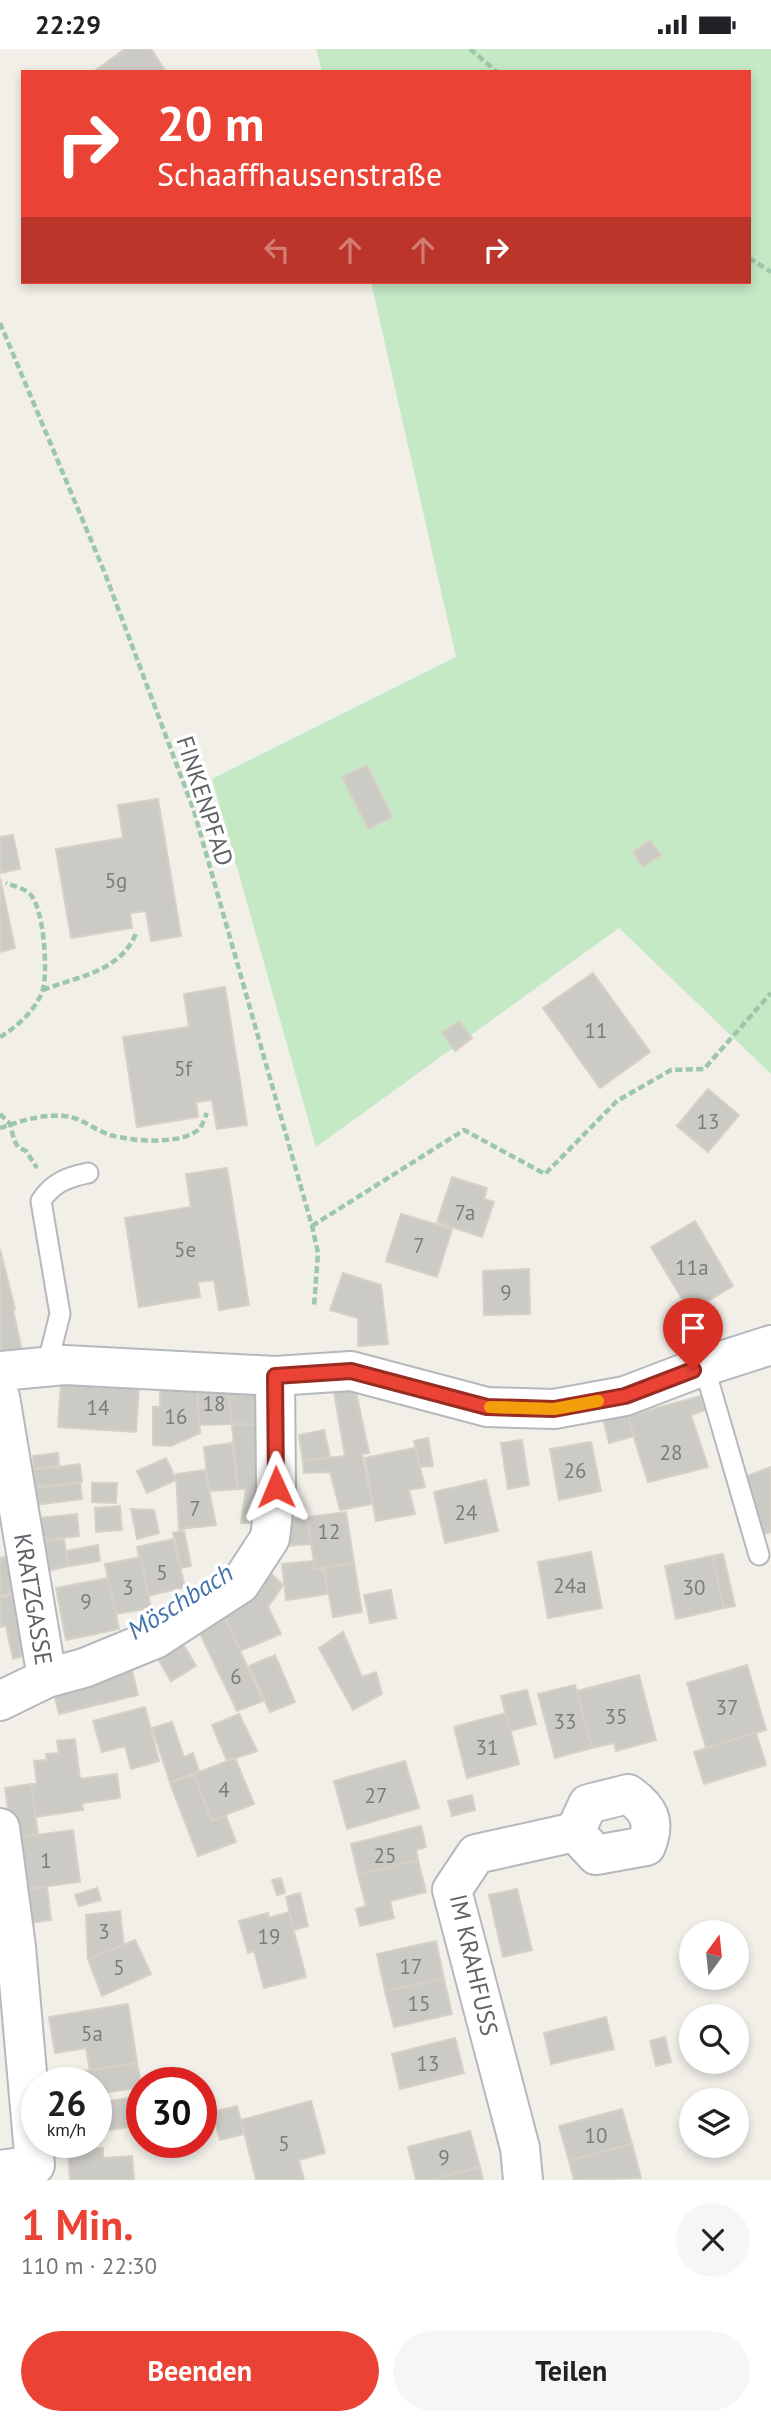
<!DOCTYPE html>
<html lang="de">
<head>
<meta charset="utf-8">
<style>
  body { margin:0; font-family:"PT Sans",sans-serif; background:#f6f6f6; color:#202124; height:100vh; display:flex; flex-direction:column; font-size:26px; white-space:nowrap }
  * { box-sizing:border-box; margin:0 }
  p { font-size:23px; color:#757577 }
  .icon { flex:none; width:38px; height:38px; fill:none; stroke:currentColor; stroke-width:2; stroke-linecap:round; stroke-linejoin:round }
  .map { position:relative; height:2131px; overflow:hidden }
  .side { display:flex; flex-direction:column; background:#fff; flex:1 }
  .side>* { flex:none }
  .banner { position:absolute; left:21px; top:21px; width:730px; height:214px; border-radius:0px; box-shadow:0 4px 10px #0003; background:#ea4335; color:#fff; overflow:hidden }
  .needle { width:46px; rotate:15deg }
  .fabs { position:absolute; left:679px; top:1871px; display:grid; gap:14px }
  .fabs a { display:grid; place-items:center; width:70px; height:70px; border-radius:50%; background:#fff; box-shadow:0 4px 10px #0003; font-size:35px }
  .speed { position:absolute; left:21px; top:2018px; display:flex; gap:14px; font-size:35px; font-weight:700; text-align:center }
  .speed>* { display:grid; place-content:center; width:91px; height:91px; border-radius:50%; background:#fff; box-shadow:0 4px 10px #0003; line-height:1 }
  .speed small { font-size:18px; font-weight:400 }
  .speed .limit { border:10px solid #d22; background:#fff; color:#111 }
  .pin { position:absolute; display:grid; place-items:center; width:60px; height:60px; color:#fff; margin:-72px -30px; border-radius:50% 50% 50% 0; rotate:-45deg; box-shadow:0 0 7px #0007 }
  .pin .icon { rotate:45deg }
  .me { position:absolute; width:77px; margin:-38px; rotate:359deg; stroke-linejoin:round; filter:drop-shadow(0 0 5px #0008) }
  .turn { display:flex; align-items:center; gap:24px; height:147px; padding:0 21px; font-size:32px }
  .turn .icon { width:91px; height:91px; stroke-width:2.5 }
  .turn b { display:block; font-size:49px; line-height:60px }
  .lanes { display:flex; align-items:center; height:66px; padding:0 21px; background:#0003; justify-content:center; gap:35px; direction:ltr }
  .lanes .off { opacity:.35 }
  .round { display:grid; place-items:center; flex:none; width:74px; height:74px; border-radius:37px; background:#f6f6f6 }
  .head { display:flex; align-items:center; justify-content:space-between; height:119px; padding:0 21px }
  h1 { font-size:42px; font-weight:700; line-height:52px; color:#ea4335 }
  .action { display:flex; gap:14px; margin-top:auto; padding:14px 21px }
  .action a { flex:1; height:80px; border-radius:42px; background:#ea4335; color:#fff; font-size:28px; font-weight:700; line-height:80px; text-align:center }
  .action a+a { background:#f6f6f6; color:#202124 }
  .status { display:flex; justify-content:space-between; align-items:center; height:49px; padding:0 35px; background:#fff; direction:ltr }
  .status svg { height:19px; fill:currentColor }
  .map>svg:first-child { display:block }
  .green { fill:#c5e8c5 }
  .building { fill:#cccac5; stroke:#d6d1c6; stroke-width:2 }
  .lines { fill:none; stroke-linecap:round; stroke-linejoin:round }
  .service-casing { stroke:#b5b8bc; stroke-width:23 }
  .minor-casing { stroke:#b5b8bc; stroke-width:42 }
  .path { stroke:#9cc7a9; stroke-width:4.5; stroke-dasharray:7 3.5; stroke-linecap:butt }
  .service { stroke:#fff; stroke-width:19 }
  .minor { stroke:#fff; stroke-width:38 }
  .route-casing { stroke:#982c22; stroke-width:18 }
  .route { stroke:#ea4335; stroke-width:12 }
  .slow { stroke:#f59e0b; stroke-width:12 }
  .labels { text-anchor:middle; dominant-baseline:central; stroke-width:7; stroke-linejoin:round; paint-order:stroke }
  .number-label { font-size:21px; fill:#7a7d7f }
  .street-label { font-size:24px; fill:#5f6368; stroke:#fff }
  .water-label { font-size:26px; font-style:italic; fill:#4174aa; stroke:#fff }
</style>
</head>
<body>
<div class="status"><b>22:29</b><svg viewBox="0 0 49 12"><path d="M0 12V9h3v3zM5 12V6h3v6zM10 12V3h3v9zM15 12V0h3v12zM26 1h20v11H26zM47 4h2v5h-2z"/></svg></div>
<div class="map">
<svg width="771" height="2131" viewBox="0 0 771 2131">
  <rect width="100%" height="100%" fill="#f1efe8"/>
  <polygon class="green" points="316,0 771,0 771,1025 619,879 316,1098 212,730 456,608 371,233 749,233 749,23 322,23"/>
  <g class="building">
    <polygon points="125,0 151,0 166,23 93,23"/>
    <polygon points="367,716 392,768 368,780 342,728"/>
    <polygon points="158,750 181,887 151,892 146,862 130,864 132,879 71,889 56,800 123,789 118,756"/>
    <polygon points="13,786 20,820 0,824 0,788"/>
    <polygon points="650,791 661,806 643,818 633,803"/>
    <polygon points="0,829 15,899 0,903"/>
    <polygon points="593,924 650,1003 600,1039 543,959"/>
    <polygon points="225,938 247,1076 217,1080 212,1051 196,1053 198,1068 137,1078 123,988 189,978 184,945"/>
    <polygon points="459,972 472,989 455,1002 442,984"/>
    <polygon points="708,1040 739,1066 708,1103 677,1077"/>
    <polygon points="227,1119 249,1256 219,1261 214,1231 198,1233 200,1248 139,1258 125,1169 191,1158 186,1125"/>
    <polygon points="452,1128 487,1139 484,1150 494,1153 482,1188 437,1173"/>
    <polygon points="401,1165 452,1180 437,1228 386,1212"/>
    <polygon points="695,1172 733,1237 690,1263 651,1198"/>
    <polygon points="0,1200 15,1260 13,1261 23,1306 0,1307"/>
    <polygon points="529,1220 530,1265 484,1266 483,1222"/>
    <polygon points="343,1224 381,1236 388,1295 358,1297 358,1269 330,1261"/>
    <polygon points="160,1331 197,1333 200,1384 171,1397 153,1396 153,1358 160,1358"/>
    <polygon points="61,1332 139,1337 136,1383 58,1378"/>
    <polygon points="197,1333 228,1333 232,1375 199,1376"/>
    <polygon points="228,1333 258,1335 261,1376 232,1375"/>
    <polygon points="354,1333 369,1404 362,1405 372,1455 340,1461 330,1423 304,1424 303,1412 345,1407 333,1337"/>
    <polygon points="701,1347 705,1361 691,1366 708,1418 648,1433 627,1367"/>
    <polygon points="626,1360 634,1387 609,1394 602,1365"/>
    <polygon points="232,1375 261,1376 262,1473 241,1474 246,1440 238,1440"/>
    <polygon points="324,1381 330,1408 303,1412 299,1386"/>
    <polygon points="428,1389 433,1417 420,1418 414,1392"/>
    <polygon points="522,1391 529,1436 508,1440 501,1394"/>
    <polygon points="591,1393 601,1442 559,1451 550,1400"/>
    <polygon points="232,1394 238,1440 209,1442 204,1398"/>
    <polygon points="415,1399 425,1438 409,1441 415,1465 376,1472 365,1409"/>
    <polygon points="58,1404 59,1417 34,1420 33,1407"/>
    <polygon points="166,1409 176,1431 147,1444 137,1422"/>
    <polygon points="80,1415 82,1433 34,1438 32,1421"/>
    <polygon points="771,1418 771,1483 764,1485 744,1428"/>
    <polygon points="205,1421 216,1476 179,1480 176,1425"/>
    <polygon points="486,1431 498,1482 445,1494 434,1443"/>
    <polygon points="80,1434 82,1450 27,1457 24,1440"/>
    <polygon points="92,1434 117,1434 116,1454 92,1453"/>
    <polygon points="120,1457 122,1481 96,1483 95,1459"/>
    <polygon points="131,1460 154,1461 159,1484 137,1490"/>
    <polygon points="346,1463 354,1514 315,1520 307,1468"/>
    <polygon points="77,1465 79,1487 32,1492 30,1470"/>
    <polygon points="307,1468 311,1495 275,1498 281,1471"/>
    <polygon points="184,1481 191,1517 181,1519 173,1484"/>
    <polygon points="64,1490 68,1517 40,1524 34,1493"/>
    <polygon points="173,1490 185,1538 148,1547 137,1498"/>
    <polygon points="98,1496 100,1512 69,1517 66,1502"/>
    <polygon points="591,1503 602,1559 548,1569 538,1513"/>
    <polygon points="723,1505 735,1557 724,1559 712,1507"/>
    <polygon points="12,1507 20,1542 0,1547 0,1509"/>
    <polygon points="712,1507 724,1559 676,1570 665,1517"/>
    <polygon points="141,1508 151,1559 115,1565 105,1515"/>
    <polygon points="313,1512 314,1521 323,1520 328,1545 286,1551 282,1515"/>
    <polygon points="354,1514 362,1563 333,1568 324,1519"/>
    <polygon points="266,1519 283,1536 268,1558 281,1585 240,1602 222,1562"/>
    <polygon points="108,1529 119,1580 66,1591 56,1539"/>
    <polygon points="391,1541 396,1569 370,1574 364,1546"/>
    <polygon points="21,1544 35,1603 13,1610 6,1577 0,1578 0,1549"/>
    <polygon points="222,1562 263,1652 237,1662 195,1574"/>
    <polygon points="343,1583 362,1628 376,1623 382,1645 353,1661 319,1599"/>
    <polygon points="182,1593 196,1617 171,1632 157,1608"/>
    <polygon points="275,1606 295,1653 270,1663 249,1617"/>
    <polygon points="747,1616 766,1681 706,1699 687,1634"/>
    <polygon points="131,1617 138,1646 59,1665 52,1636"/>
    <polygon points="639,1626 656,1691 616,1702 614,1694 592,1699 577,1642"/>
    <polygon points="575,1636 592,1699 555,1709 538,1645"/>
    <polygon points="527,1641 536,1675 510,1682 501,1647"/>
    <polygon points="145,1658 159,1712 131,1720 125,1697 102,1703 93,1672"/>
    <polygon points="506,1664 519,1715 467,1729 454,1678"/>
    <polygon points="239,1665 257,1702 227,1712 212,1676"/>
    <polygon points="172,1673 184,1708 193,1704 199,1722 170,1733 152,1679"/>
    <polygon points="756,1684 766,1716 704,1735 694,1703"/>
    <polygon points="75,1690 80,1730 117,1725 120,1749 82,1754 83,1761 35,1768 31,1735 37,1735 34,1712 47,1711 46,1705 59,1704 57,1692"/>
    <polygon points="235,1709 254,1755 212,1771 194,1725"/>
    <polygon points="405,1712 419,1759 347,1780 334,1732"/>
    <polygon points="193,1726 212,1772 226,1767 236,1793 198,1807 170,1734"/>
    <polygon points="31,1735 38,1785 12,1789 5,1739"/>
    <polygon points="472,1746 475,1761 452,1767 448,1752"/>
    <polygon points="421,1777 426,1798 416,1801 418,1811 358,1826 351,1795"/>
    <polygon points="73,1781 80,1833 19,1841 12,1789"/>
    <polygon points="418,1811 426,1843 390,1852 394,1869 360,1877 356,1860 366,1857 358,1826"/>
    <polygon points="281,1829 285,1844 277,1846 272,1831"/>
    <polygon points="47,1838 51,1871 23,1875 19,1841"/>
    <polygon points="97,1839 101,1851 79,1857 75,1846"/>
    <polygon points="517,1840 532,1901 503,1908 489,1846"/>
    <polygon points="300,1844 308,1877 294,1881 286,1848"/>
    <polygon points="120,1862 124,1897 88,1910 86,1866"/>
    <polygon points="289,1863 306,1928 264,1939 254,1902 248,1904 239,1872 268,1864 269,1869"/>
    <polygon points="135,1891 151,1925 102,1947 88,1910"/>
    <polygon points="436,1892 444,1930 385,1942 377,1905"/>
    <polygon points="444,1930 452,1965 394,1978 385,1942"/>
    <polygon points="128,1955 137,2014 90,2022 86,1999 55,2004 49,1968"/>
    <polygon points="606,1968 614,2000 551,2015 544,1984"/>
    <polygon points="665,1988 671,2013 656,2017 650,1992"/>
    <polygon points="455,1989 464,2024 400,2040 392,2005"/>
    <polygon points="137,2014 142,2038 96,2045 96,2034 46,2034 45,2028"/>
    <polygon points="142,2047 142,2076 96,2083 96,2054"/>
    <polygon points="311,2052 325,2104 299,2111 304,2131 256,2131 241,2071"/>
    <polygon points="237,2057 244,2085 220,2091 212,2063"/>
    <polygon points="622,2060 632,2095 569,2112 559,2077"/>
    <polygon points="470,2082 480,2118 430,2131 416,2131 408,2098"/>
    <polygon points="632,2095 641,2129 574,2131 569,2112"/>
    <polygon points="103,2099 103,2109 132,2107 134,2131 70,2131 68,2101"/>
    <polygon points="480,2118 483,2131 430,2131"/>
  </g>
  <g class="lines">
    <defs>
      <g id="service">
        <path d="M 47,1317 L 60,1265 L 41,1152 C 52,1134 68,1128 88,1124"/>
        <polyline points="704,1317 759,1506"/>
      </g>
      <g id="minor">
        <polyline points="0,1322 65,1316 275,1327 351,1322 487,1358 554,1360 625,1347 693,1321 771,1296"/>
        <path id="s1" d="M 0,1348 L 47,1629"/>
        <polyline points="0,1652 47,1629 84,1619 155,1590 240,1535 270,1489 276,1438 275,1327"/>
        <path d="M 628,1745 C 649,1760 656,1772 646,1797 L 596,1806 L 575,1783 L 588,1755 Z"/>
        <polyline points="0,1779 16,1898 35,2116 0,2121"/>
        <polyline points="523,2131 520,2099 452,1841 476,1805 575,1783"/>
      </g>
    </defs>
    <use href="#service" class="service-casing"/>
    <use href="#minor" class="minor-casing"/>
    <g class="path">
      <polyline points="470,0 497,23"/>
      <polyline points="749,209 771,223"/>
      <polyline points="0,274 104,522 194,762 312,1177 318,1204 314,1258"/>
      <path d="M 43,941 C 78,927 122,923 137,882"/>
      <path d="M 0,988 C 17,978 37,960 43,940 C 48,922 44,859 30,845 C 24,839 14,837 6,834"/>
      <polyline points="0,1065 10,1075 14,1091 18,1098 26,1102 37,1119"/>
      <path d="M 0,1079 C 21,1072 41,1065 64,1067 C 80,1068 95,1081 110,1086 C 131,1092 183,1097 200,1079 C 203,1075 205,1068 207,1064"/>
      <polyline points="312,1177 464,1081 545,1125 617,1052 671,1021 704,1020 771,944"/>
    </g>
    <use href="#service" class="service"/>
    <use href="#minor" class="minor"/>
  </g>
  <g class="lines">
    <defs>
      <polyline id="route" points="276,1438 275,1327 351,1322 487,1358 554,1360 625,1347 693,1321"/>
    </defs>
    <use href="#route" class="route-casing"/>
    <use href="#route" class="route"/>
    <polyline class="slow" points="490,1358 554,1360 598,1352"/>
  </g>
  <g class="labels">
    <g class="number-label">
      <text x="116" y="831">5g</text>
      <text x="596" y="981">11</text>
      <text x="183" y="1019">5f</text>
      <text x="708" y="1072">13</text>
      <text x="465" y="1163">7a</text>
      <text x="419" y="1196">7</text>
      <text x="185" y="1200">5e</text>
      <text x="692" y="1218">11a</text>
      <text x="506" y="1243">9</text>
      <text x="214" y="1354">18</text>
      <text x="98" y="1358">14</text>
      <text x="176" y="1367">16</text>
      <text x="671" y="1403">28</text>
      <text x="575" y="1421">26</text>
      <text x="195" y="1459">7</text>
      <text x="466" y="1463">24</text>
      <text x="329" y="1482">12</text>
      <text x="162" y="1523">5</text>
      <text x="570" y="1536">24a</text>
      <text x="128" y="1538">3</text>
      <text x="694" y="1538">30</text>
      <text x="86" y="1552">9</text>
      <text x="236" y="1627">6</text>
      <text x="727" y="1658">37</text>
      <text x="616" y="1667">35</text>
      <text x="565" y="1672">33</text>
      <text x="487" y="1698">31</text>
      <text x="224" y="1740">4</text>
      <text x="376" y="1746">27</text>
      <text x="385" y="1806">25</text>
      <text x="46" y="1811">1</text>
      <text x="104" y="1882">3</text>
      <text x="269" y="1887">19</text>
      <text x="411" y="1917">17</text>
      <text x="119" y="1918">5</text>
      <text x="419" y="1954">15</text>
      <text x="92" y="1984">5a</text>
      <text x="428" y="2014">13</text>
      <text x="596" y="2086">10</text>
      <text x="284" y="2094">5</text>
      <text x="444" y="2108">9</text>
    </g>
    <g class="street-label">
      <text transform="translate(205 752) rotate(72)">FINKENPFAD</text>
      <text stroke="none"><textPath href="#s1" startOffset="205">KRATZGASSE</textPath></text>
      <text transform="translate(474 1916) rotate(77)">IM KRAHFUSS</text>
    </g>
    <g class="water-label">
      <text transform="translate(180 1552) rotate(-32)">Möschbach</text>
    </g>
  </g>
</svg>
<div class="fabs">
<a><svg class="needle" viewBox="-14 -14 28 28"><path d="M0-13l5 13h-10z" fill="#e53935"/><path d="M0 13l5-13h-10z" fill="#757577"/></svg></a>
<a><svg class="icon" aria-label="search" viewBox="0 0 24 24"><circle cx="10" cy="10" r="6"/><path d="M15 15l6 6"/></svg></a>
<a><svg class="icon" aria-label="layers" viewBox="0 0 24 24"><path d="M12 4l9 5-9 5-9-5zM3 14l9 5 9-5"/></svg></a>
</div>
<div class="speed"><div>26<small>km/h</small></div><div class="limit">30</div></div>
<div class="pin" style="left:693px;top:1321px;background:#d93025"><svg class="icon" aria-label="arrive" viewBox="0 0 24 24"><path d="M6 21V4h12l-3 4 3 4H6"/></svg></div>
<svg class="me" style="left:276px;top:1438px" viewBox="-20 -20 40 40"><path d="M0-17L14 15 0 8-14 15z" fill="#ea4335" stroke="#fff" stroke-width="4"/></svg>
<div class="banner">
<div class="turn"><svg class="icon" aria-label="right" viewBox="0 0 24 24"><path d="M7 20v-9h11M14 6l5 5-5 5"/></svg><div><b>20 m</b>Schaaffhausenstraße</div></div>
<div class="lanes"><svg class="icon off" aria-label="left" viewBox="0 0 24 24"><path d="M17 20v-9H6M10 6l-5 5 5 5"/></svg><svg class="icon off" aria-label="ahead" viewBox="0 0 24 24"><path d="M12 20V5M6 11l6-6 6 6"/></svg><svg class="icon off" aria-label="ahead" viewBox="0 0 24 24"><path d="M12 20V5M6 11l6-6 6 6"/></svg><svg class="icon" aria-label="right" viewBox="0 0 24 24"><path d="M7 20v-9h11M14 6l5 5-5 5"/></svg></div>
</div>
</div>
<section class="side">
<div class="head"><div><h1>1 Min.</h1><p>110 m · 22:30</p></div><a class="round"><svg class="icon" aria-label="close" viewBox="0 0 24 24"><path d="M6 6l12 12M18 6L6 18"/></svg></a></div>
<div class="action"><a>Beenden</a><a>Teilen</a></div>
</section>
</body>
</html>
